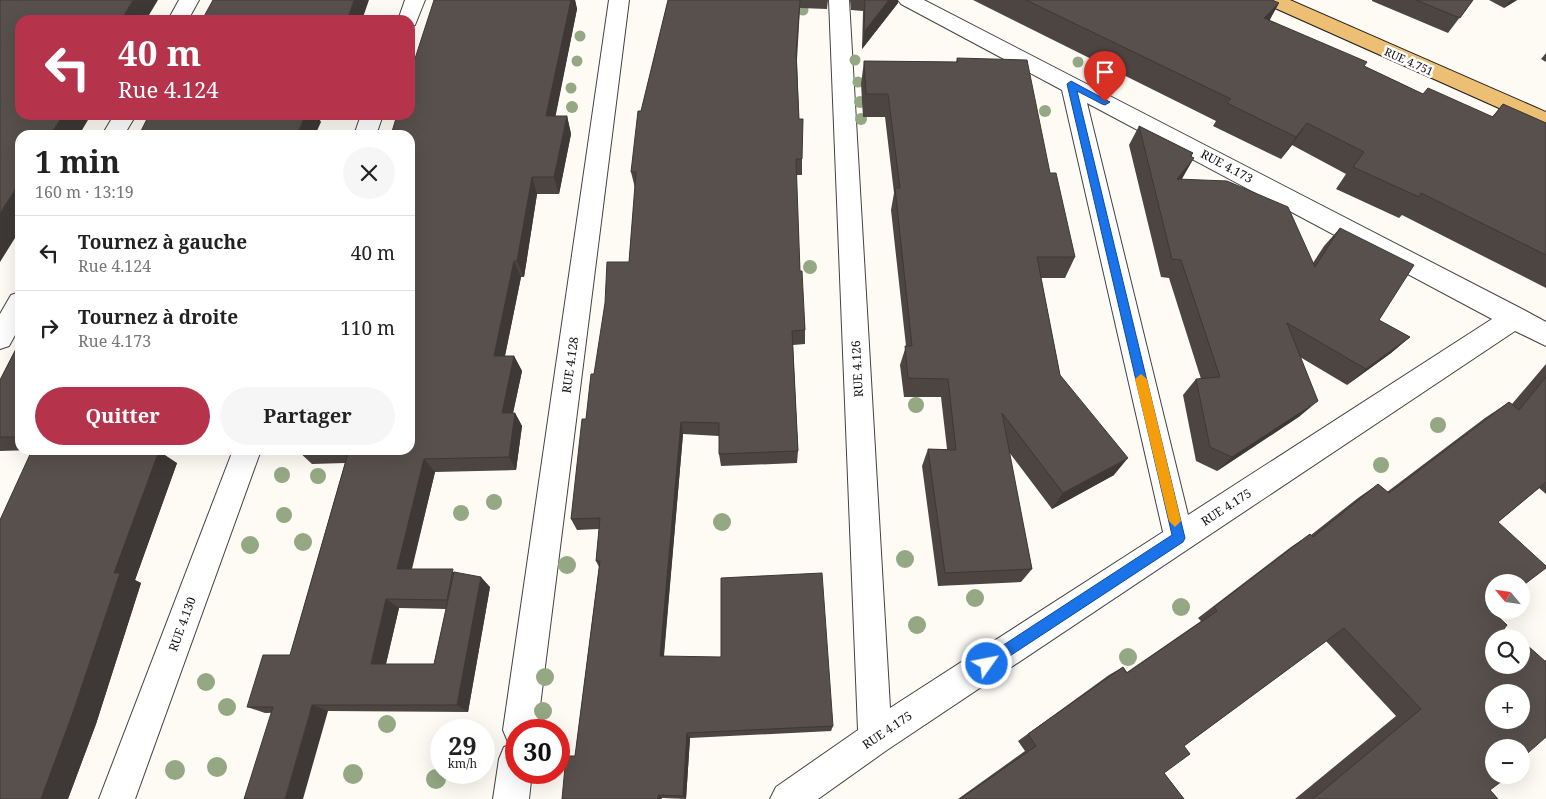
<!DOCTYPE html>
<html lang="fr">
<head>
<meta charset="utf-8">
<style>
  body { margin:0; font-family:"Noto Serif",serif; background:#f6f6f6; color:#222; height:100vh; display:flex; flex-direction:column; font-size:19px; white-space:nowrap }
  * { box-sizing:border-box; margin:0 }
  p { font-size:16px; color:#767676 }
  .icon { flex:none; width:28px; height:28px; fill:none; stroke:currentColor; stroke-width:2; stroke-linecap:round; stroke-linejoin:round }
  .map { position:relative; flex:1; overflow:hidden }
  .panel { position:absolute; left:15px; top:130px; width:400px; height:325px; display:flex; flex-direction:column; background:#fff; border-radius:15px; box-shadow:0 5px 20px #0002 }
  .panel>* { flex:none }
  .banner { position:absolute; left:15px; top:15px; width:400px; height:105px; border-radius:15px; box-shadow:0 5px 20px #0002; background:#b6334c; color:#fff; overflow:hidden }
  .needle { width:32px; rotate:299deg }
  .fabs { position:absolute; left:1485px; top:574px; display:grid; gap:10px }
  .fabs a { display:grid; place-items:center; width:45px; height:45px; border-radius:50%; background:#fff; box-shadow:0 5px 20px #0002; font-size:25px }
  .speed { position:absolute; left:430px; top:719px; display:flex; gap:10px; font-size:25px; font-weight:700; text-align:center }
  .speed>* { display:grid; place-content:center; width:65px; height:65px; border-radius:50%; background:#fff; box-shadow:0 5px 20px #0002; line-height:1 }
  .speed small { font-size:12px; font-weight:400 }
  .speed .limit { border:8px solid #d22; background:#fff; color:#111 }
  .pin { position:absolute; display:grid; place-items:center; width:42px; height:42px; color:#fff; margin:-51px -21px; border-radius:50% 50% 50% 0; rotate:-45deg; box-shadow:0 0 5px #0007 }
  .pin .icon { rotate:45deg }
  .me { position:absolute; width:55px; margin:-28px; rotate:57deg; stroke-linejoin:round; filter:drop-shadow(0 0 4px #0008) }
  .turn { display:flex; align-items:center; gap:18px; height:105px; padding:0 20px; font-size:22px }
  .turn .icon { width:65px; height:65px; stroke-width:2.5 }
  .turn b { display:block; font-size:35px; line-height:42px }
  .round { display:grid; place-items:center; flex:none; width:52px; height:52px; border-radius:26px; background:#f6f6f6 }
  .headline { display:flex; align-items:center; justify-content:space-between; height:85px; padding:0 20px }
  h1 { font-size:30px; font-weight:700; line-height:38px }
  .cta { display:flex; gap:10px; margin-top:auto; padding:10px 20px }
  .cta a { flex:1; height:58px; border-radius:30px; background:#b6334c; color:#fff; font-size:20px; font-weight:700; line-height:58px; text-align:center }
  .cta a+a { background:#f6f6f6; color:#222 }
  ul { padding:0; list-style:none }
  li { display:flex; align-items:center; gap:15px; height:75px; padding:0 20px; border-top:1px solid #e0e0e0 }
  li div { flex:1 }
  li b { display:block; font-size:19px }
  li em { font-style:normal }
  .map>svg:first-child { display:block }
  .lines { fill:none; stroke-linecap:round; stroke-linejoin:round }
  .minor-casing { stroke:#434343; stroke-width:2 }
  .major-casing { stroke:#212121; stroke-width:2 }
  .minor { fill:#fff; fill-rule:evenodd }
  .major { fill:#edbf75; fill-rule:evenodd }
  .tree { fill:#93a883 }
  .wall { fill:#4c4542; fill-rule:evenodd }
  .shaded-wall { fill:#3e3836 }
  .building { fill:#58504d; stroke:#3e3836; fill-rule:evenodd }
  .route { fill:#1a73e8; stroke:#114b97 }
  .slow { fill:#f59e0b }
  .labels { text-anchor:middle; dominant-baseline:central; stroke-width:5; stroke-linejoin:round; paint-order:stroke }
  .far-street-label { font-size:11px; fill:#101010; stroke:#fff }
  .street-label { font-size:12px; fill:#101010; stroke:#fff }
</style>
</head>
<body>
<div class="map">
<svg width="1546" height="799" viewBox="0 0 1546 799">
  <rect width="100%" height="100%" fill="#fefbf5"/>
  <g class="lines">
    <defs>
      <g id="minor">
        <polygon points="179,0 199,0 188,20 168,20"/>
        <polygon points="405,0 425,0 415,25 410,26 410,20 398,20"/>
        <polygon points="609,0 629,0 537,730 516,730 516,772 532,772 529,799 493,799 499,759 504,747 512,744 508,742 503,730"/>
        <path d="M 829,0 L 849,0 L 890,708 L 1163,532 L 1062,90 L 901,4 L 898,0 L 924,0 L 1524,310 L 1546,322 L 1546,346 L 1515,331 L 887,750 L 818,799 L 770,799 L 776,787 L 858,730 ZM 1087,103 L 1492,319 L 1188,515 Z"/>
        <polygon points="114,115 136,115 124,135 102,135"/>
        <polygon points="361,115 383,115 376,135 354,135"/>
        <polygon points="20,292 20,326 9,346 0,349 0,314 11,295"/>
        <polygon points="233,450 261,450 135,799 99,799"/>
      </g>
      <polygon id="major" points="1263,0 1290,0 1546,112 1546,129 1266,4"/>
    </defs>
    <use href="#minor" class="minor-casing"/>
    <use href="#major" class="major-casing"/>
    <use href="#minor" class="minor"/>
    <use href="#major" class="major"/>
  </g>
  <g class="tree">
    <circle cx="803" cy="10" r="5.5"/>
    <circle cx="580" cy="36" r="5.5"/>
    <circle cx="855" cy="60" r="5.5"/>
    <circle cx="577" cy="61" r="5.5"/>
    <circle cx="1078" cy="62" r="5.5"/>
    <circle cx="858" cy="82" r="5.5"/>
    <circle cx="571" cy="88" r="5.5"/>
    <circle cx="860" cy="102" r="6"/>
    <circle cx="572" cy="107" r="6"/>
    <circle cx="1045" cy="111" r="6"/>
    <circle cx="861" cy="119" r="6"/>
    <circle cx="810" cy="267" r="7"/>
    <circle cx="916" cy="405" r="8"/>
    <circle cx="1438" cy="425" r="8"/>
    <circle cx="1381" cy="465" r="8"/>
    <circle cx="282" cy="475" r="8"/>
    <circle cx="318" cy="476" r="8"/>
    <circle cx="494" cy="502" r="8"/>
    <circle cx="461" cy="513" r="8"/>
    <circle cx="284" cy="515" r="8"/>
    <circle cx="722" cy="522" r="9"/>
    <circle cx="303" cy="542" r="9"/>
    <circle cx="250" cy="545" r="9"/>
    <circle cx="905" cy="559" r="9"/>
    <circle cx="567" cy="565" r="9"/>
    <circle cx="975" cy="598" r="9"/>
    <circle cx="1181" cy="607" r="9"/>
    <circle cx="917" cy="625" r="9"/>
    <circle cx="1128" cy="657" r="9"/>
    <circle cx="545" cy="677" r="9"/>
    <circle cx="206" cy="682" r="9"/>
    <circle cx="227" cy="707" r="9"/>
    <circle cx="543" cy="711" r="9"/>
    <circle cx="387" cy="724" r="9"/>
    <circle cx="217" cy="767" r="10"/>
    <circle cx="175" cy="770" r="10"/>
    <circle cx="353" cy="774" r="10"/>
    <circle cx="436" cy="779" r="10"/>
  </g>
  <g class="wall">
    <path d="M 434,0 L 575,0 L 577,9 L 555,116 L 567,116 L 571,134 L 559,194 L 537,194 L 524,277 L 521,277 L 505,356 L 514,356 L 522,371 L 513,413 L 515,413 L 522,426 L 516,470 L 435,472 L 412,569 L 456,572 L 490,587 L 468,712 L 328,711 L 265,713 L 247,707 L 290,655 L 345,463 L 312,464 L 298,451 L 298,450 L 410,450 ZM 399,608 L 446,609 L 434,664 L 386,664 Z"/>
    <polygon points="668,0 828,0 827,9 800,8 797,60 799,119 802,159 802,175 796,175 800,271 805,330 805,344 793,345 798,451 797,463 721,466 719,454 719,436 683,434 664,656 833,726 831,731 690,738 686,799 662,798 662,799 562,799 575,756 599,567 596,561 599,529 577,530 571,519 586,419 594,374 629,262 635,188 631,172 641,111"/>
    <polygon points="850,0 898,0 898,3 862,49 863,11 851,10"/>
    <polygon points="973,0 1272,0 1279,3 1269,20 1364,66 1423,94 1492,117 1503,104 1546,123 1546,288 1402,215 1399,218 1336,189 1346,174 1292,145 1281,159 1213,126 1216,121"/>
    <polygon points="1372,0 1473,0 1448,33 1372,1"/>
    <polygon points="1489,0 1517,0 1504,8"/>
    <polygon points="1546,53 1546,62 1541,59"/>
    <polygon points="957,58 1050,173 1075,257 1065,278 1041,278 1060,375 1114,475 1052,509 1009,452 1032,569 1021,582 938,586 922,466 928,449 947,449 941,397 904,397 900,365 906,346 891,210 894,193 885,117 863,117 861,84 864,61 956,62"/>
    <polygon points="1139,126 1193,153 1182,179 1313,263 1324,246 1340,228 1379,320 1410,337 1391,353 1347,385 1300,357 1300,416 1217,471 1196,461 1183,395 1196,379 1201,379 1169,278 1161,277 1129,145"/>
    <polygon points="20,341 20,450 127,450 126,451 177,463 135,580 141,583 96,724 68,799 0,799 32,450 0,451 0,380"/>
    <polygon points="1546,364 1546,494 1539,488 1498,522 1491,610 1486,653 1494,665 1521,665 1521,648 1528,646 1544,661 1546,660 1546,737 1521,748 1490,790 1498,799 1295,799 1396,716 1326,641 1184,746 1164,773 1184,799 958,799 1025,751 1018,741 1109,675 1123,667 1127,672 1201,621 1198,618 1291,547 1310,534 1311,535 1358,498 1378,484 1387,492 1485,418 1509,402 1512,404"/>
  </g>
  <g class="shaded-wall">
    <polygon points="133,0 158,0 146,20 121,20"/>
    <polygon points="354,0 369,0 362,20 347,20"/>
    <polygon points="571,0 575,0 577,9 552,134 546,116"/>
    <polygon points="889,0 898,0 898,3 862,49 864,32"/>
    <polygon points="1511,0 1517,0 1504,8"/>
    <polygon points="1279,3 1266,27 1264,18"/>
    <polygon points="63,115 91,115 79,135 50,135"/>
    <polygon points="305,115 317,115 321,122 315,135 297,135"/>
    <polygon points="567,116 571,134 559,194 554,177"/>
    <polygon points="1307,123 1292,145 1281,159 1296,137"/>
    <polygon points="1194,158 1183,177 1166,198 1177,179"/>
    <polygon points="532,177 537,194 524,277 517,261"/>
    <polygon points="20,182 20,230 0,262 0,213"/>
    <polygon points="514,261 521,277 502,370 494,356"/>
    <polygon points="1410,337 1391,353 1347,385 1366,369"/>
    <polygon points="514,356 522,371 510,427 502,413"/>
    <polygon points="1318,401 1300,416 1217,471 1232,457"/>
    <polygon points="515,413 522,426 516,470 509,457"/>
    <polygon points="681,422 683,434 663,663 660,656"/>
    <polygon points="101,450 127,450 120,465 100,452"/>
    <polygon points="159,451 177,463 135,580 141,583 96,724 68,799 41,799 114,573"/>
    <polygon points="1128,458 1114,475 1052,509 1063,493"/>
    <polygon points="424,459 435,472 409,579 397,569"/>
    <polygon points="481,577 490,587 468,712 457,705"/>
    <polygon points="386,599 399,608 384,672 371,664"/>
    <polygon points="312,705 328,711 303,799 285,799"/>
    <polygon points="687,733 690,738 686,799 683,796"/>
    <polygon points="658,795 662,798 662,799 658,799"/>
  </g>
  <g class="building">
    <polygon points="0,0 133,0 121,20 20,20 20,115 63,115 50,135 20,135 20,182 0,213"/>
    <polygon points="213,0 354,0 347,20 202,20"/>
    <polygon points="434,0 571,0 546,116 567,116 554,177 532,177 517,261 514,261 494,356 514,356 502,413 515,413 509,457 424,459 397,569 453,569 447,600 386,599 371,664 434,664 454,572 481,577 457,705 312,705 285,799 244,799 273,707 247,707 263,655 290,655 349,450 410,450 410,135 391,135 397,115 410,115 410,74"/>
    <polygon points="668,0 800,0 796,54 799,119 803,119 802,159 796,159 800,271 802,271 805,330 792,331 798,451 719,454 719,423 681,422 660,656 721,657 721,578 822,573 833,726 687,733 683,796 658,795 658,799 562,799 566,756 575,756 600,561 596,561 600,518 571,519 582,419 586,419 591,374 594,374 605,303 607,262 629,262 636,172 631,172 638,111 641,111"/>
    <polygon points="865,0 889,0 864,32"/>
    <polygon points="1026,0 1272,0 1279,3 1264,18 1367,62 1364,66 1423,94 1428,88 1493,117 1503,104 1546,123 1546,255 1421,193 1419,197 1353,167 1364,152 1307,123 1296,137 1227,103 1231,99"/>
    <polygon points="1416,0 1473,0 1460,18"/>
    <polygon points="957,58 1027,60 1050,173 1056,173 1075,257 1037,257 1060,375 1128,458 1063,493 1002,413 1032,569 945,573 928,449 956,450 948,379 908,378 905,346 912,346 895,188 900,188 888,94 866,94 864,61 958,62"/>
    <polygon points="149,115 305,115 297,135 139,135"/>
    <polygon points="1139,126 1193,153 1190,156 1194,158 1177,179 1227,181 1288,207 1315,267 1340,228 1414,265 1379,320 1410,337 1366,369 1287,323 1318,401 1232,457 1210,447 1196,379 1220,377 1181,260 1172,259"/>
    <polygon points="20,341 20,437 0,437 0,380"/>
    <path d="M 1546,377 L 1546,482 L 1498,522 L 1546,566 L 1546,568 L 1521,587 L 1521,582 L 1494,582 L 1494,607 L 1491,610 L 1507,625 L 1497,638 L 1494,638 L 1494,642 L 1486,653 L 1494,660 L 1494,665 L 1499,665 L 1504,669 L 1508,665 L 1521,665 L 1521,653 L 1528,646 L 1546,662 L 1546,737 L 1521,759 L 1521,748 L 1494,748 L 1494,775 L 1510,775 L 1490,790 L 1498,799 L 1313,799 L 1421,709 L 1344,628 L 1184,746 L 1190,754 L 1164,773 L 1184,799 L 960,799 L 1036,746 L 1028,734 L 1123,667 L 1127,673 L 1217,611 L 1214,607 L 1310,534 L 1313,537 L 1378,484 L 1389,493 L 1509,402 L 1519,410 ZM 1494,692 L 1521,692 L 1521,720 L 1494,720 Z"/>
    <polygon points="32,450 101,450 100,452 159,451 114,573 120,573 71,718 41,799 0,799 0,520"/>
    <polygon points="298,450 331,450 298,451"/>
  </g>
  <polygon class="route" points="1071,81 1110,102 1105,105 1102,104 1077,91 1185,538 1183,542 987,671 982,669 980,664 982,659 1172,535 1067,84"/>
  <polygon class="slow" points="1141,374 1147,379 1181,521 1175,527 1169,521 1135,379"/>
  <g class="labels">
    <g class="far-street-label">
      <text transform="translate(1409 61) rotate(24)">RUE 4.751</text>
    </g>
    <g class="street-label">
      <text transform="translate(1227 166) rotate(28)">RUE 4.173</text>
      <text transform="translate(570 365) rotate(-82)">RUE 4.128</text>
      <text transform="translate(857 369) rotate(-93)">RUE 4.126</text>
      <text transform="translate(1226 507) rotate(-33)">RUE 4.175</text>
      <text transform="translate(182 624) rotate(-70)">RUE 4.130</text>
      <text transform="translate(887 730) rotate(-34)">RUE 4.175</text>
    </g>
  </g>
</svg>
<div class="fabs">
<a><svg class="needle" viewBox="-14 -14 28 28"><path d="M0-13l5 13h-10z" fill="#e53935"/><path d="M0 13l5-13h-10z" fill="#767676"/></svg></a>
<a><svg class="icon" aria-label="search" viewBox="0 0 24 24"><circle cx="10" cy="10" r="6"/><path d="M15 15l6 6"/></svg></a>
<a>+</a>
<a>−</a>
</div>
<div class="speed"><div>29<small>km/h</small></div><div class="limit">30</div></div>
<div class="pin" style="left:1105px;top:102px;background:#d93025"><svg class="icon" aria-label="arrive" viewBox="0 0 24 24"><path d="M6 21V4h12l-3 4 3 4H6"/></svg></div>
<svg class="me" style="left:987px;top:664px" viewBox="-20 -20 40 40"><circle r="17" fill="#1a73e8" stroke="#fff" stroke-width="3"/><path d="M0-11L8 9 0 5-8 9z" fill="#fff"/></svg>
<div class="banner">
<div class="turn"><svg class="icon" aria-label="left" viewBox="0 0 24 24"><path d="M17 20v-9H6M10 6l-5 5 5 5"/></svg><div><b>40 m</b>Rue 4.124</div></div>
</div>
<section class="panel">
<div class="headline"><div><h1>1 min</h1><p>160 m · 13:19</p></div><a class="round"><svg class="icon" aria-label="close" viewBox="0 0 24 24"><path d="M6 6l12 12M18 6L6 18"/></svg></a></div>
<ul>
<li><svg class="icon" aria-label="left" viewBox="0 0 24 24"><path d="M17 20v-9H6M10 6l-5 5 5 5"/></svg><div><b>Tournez à gauche</b><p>Rue 4.124</p></div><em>40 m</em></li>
<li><svg class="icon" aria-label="right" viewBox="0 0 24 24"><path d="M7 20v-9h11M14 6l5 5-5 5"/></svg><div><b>Tournez à droite</b><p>Rue 4.173</p></div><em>110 m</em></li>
</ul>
<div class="cta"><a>Quitter</a><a>Partager</a></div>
</section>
</div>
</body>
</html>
